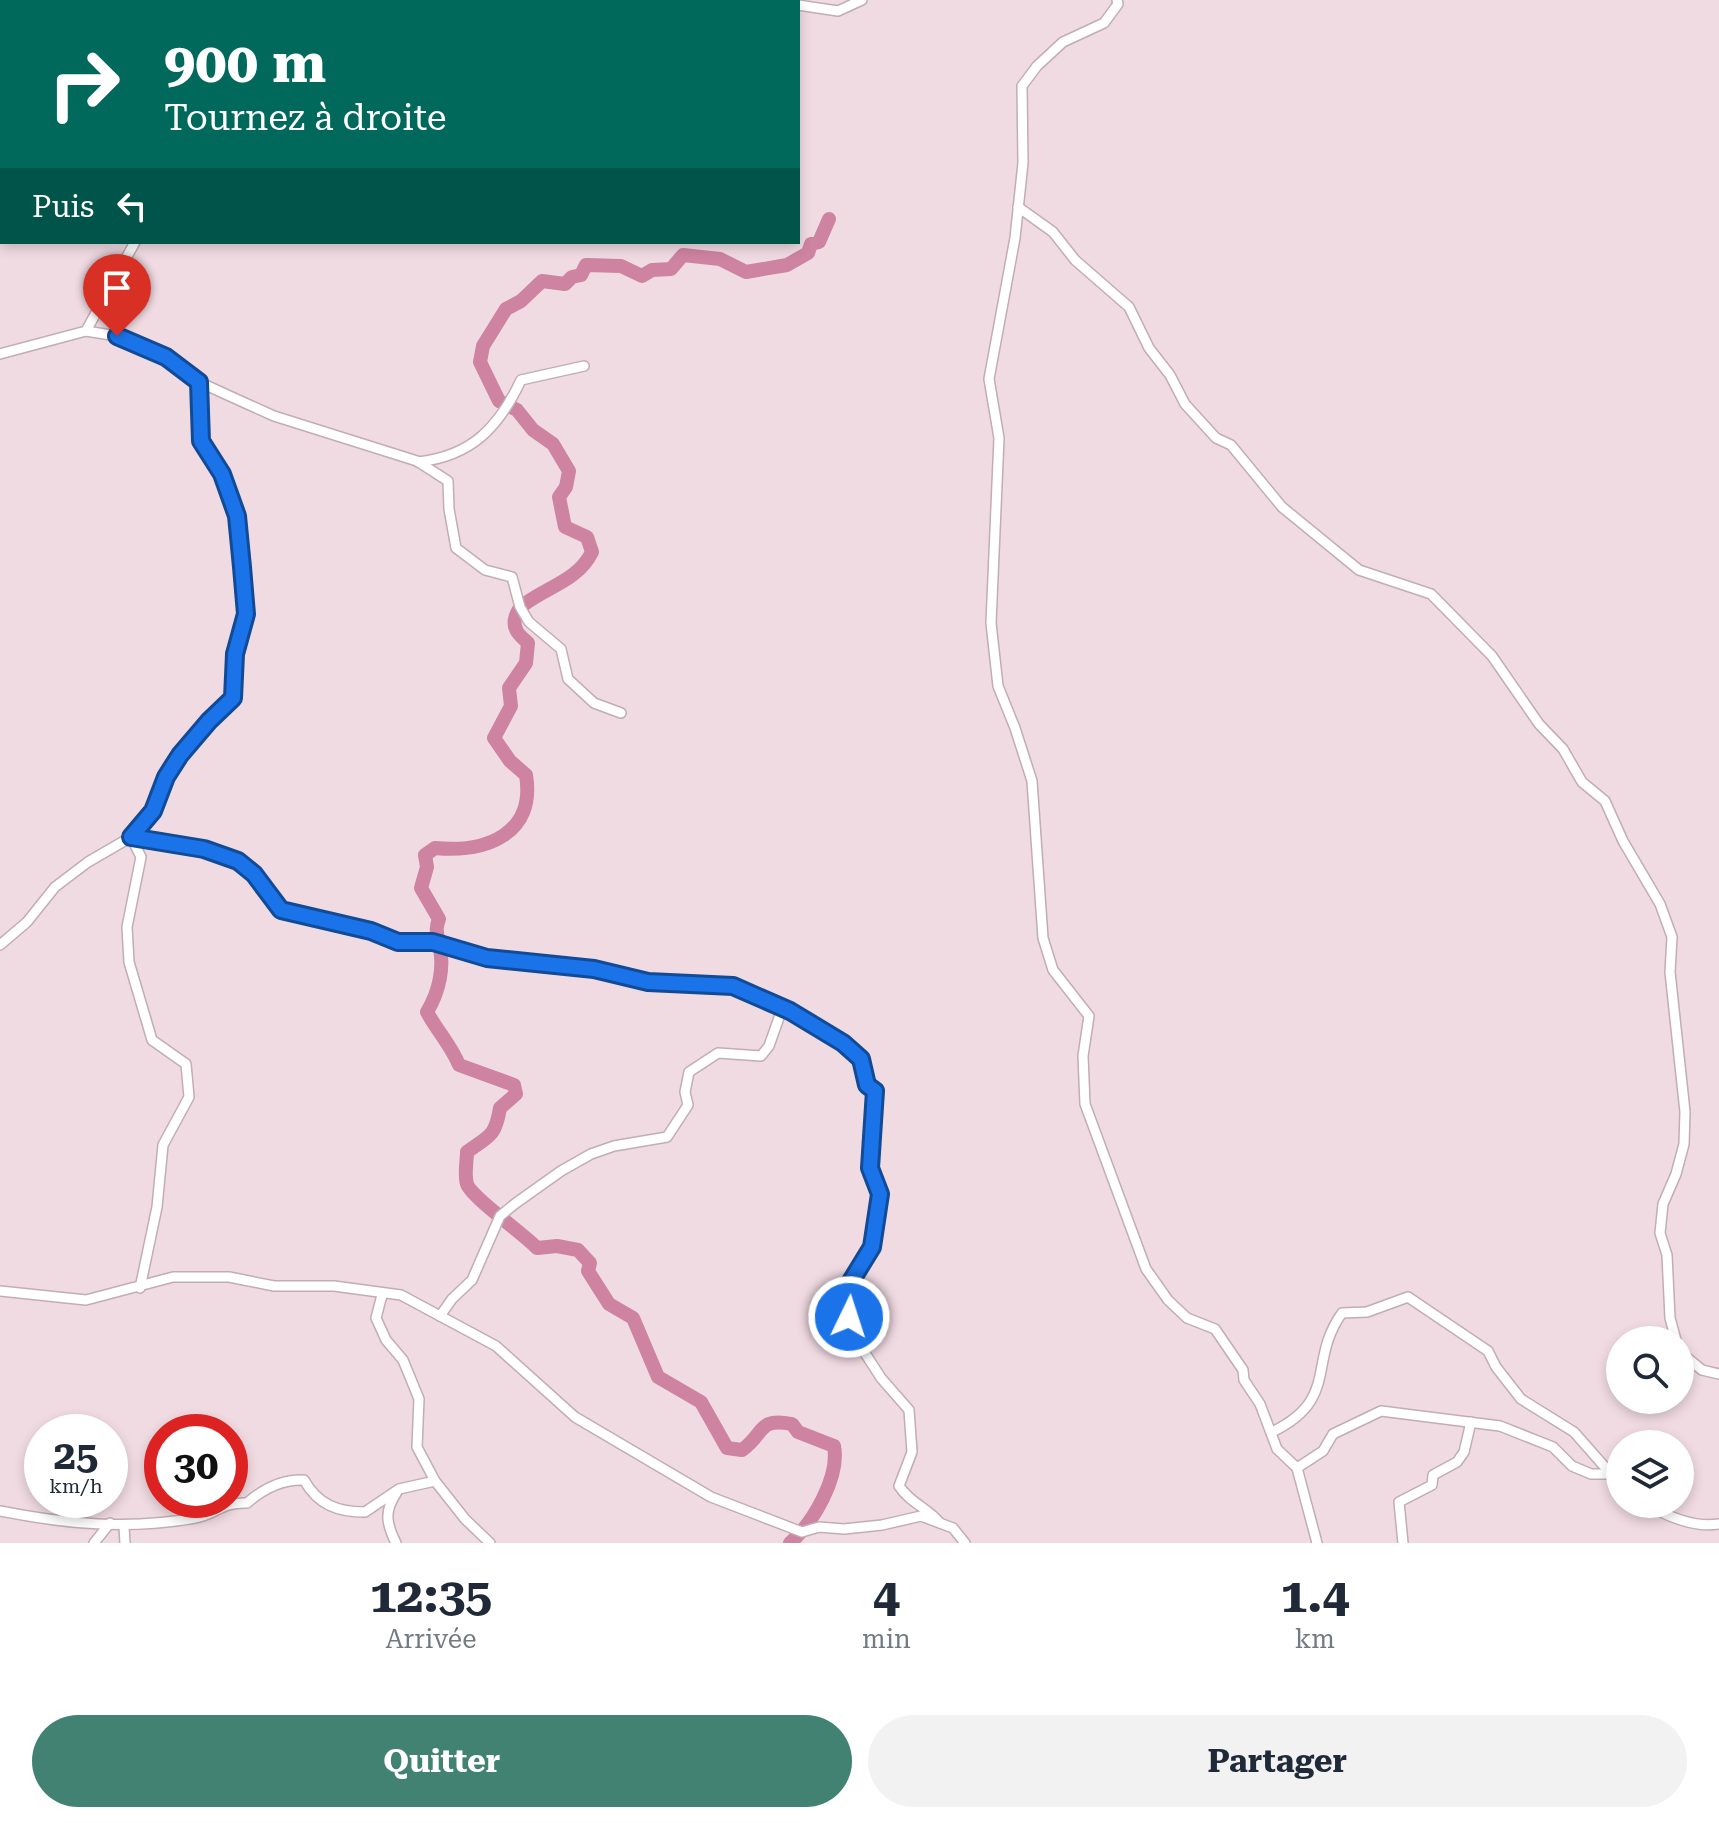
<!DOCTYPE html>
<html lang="fr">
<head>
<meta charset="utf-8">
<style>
  body { margin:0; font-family:"Roboto Serif",serif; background:#f2f2f3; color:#1f2937; height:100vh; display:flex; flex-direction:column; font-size:30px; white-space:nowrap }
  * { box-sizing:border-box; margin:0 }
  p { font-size:26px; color:#747a83 }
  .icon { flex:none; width:44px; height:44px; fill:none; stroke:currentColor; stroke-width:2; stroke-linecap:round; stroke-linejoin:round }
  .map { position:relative; height:1543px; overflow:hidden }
  .side { display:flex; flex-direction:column; background:#fff; flex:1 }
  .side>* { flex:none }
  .hud { position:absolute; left:0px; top:0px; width:800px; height:244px; box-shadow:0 4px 12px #0003; background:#00695c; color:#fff; overflow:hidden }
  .buttons { position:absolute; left:1606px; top:1326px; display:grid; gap:16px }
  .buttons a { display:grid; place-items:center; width:88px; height:88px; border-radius:50%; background:#fff; box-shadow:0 4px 12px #0003; font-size:40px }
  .speed { position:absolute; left:24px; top:1414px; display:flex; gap:16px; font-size:40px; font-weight:700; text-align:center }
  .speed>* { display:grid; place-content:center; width:104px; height:104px; border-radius:50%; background:#fff; box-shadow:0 4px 12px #0003; line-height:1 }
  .speed small { font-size:20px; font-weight:400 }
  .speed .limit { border:12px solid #d22; background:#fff; color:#111 }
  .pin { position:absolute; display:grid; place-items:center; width:68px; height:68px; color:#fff; margin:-82px -34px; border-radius:50% 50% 50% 0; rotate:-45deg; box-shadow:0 0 8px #0007 }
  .pin .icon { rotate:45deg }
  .me { position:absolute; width:88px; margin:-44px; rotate:4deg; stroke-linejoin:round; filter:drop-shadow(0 0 6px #0008) }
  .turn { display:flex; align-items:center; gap:28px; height:168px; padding:0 32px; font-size:36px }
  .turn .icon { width:104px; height:104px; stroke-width:2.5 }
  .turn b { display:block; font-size:56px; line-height:68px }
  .then { display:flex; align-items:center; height:76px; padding:0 32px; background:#0003; gap:16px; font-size:30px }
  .eta { display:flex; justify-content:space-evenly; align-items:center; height:136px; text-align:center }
  .eta b { font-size:48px; font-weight:700; line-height:56px }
  .action { display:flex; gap:16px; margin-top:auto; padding:16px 32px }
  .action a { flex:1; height:92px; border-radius:48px; background:#428272; color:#fff; font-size:32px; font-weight:700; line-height:92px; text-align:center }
  .action a+a { background:#f2f2f3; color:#1f2937 }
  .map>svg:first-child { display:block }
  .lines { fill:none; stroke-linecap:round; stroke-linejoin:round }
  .river { stroke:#ce83a1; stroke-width:14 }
  .street-casing { stroke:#c2adb4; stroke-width:12 }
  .street { stroke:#fff; stroke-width:9 }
  .route-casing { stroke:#114b97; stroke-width:20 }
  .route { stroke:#1a73e8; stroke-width:14 }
</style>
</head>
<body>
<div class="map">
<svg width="1719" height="1543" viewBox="0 0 1719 1543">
  <rect width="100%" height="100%" fill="#f1dbe3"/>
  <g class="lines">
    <path class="river" d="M 790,1543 C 813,1523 840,1477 834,1446 L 798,1432 L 792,1424 C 757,1417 765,1434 742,1450 L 727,1448 L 701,1402 L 658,1377 L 633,1318 L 609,1304 L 588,1271 L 590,1263 L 578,1250 L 557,1246 L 537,1248 C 524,1234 471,1197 467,1184 C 464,1175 467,1161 467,1152 C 490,1135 495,1137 500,1108 L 516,1094 L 514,1085 L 459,1065 C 451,1045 437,1031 427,1012 C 439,992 445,967 439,943 C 437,932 435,930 439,919 L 421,888 L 427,867 L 425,855 L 435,848 C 486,853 536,834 526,775 L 510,761 L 494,738 L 511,706 L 509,688 L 526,663 L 528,643 C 525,640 517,634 516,629 C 512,621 517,611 522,606 C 546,587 578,581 592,552 L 587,537 L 565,527 L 559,497 L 566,487 L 569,471 L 553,444 L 533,430 L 517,410 L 499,401 L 480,362 L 483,346 L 506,309 L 521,301 L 542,281 L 565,284 L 572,277 L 581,275 L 586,265 L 621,266 L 642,276 L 652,270 L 671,269 L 683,255 L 720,259 L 746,272 L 787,265 L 808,253 L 811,244 L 819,242 L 829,219"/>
    <defs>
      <g id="street">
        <polyline points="508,0 543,0"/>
        <polyline points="764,0 773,2"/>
        <polyline points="1117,0 1118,4 1104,23 1063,42 1037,66 1022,86 1023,163 1015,238 989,379 999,438 991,623 998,686 1015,728 1032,781 1043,938 1053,970 1089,1016 1083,1056 1085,1104 1146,1269 1168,1300 1187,1318 1215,1329 1243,1370 1244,1380 1260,1404 1277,1449 1297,1468 1317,1543"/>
        <polyline points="427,2 433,0"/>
        <polyline points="798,5 838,11 862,0"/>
        <polyline points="0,35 2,36"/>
        <polyline points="1018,207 1053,232 1075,260 1129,307 1149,348 1170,375 1185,404 1216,438 1231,445 1282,507 1359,570 1431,594 1492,656 1539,724 1563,749 1582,782 1605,801 1623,841 1660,904 1672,937 1670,972 1685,1112 1684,1144 1676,1174 1663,1204 1660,1233 1667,1255 1670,1318 1676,1340"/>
        <polyline points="86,331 117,336 166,357 199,382 245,403 274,416 417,461 448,481 449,509 456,548 485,570 512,577 520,607 529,622 561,649 568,679 594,703 621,713"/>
        <polyline points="0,354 86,331 135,242"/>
        <path d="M 418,462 C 472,456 499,427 521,380 L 584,366"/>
        <path d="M 131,837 L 204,849 L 238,861 L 254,874 L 281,910 L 371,931 L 398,942 L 433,942 L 487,958 L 594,969 L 648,982 L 733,986 L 790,1011 L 843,1043 L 861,1059 L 867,1085 L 875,1091 L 870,1168 L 880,1194 L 872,1247 L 845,1291 L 849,1317 L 863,1350 L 881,1378 L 909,1410 L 912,1452 L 899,1486 C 912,1505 926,1506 940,1523"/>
        <polyline points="131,837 141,857 127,927 129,962 152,1040 186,1064 189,1097 163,1145 157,1207 140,1288"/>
        <polyline points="0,945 27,922 55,887 88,862 131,837 153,811 166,777 180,755 209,721 233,698 235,654 246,614 242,567 237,516 222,474 201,441 199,382"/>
        <polyline points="0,1291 86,1300 173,1277 229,1277 274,1286 334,1286 401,1295 496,1346 575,1417 711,1497 802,1532 819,1527 844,1529 882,1525 921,1516 953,1528 965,1543"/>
        <polyline points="382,1295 376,1318 386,1340 403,1360 419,1399 417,1447 435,1481 465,1519 490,1543"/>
        <polyline points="440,1316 452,1299 472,1280 500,1216 516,1203 561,1171 591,1154 614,1146 667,1137 688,1105 685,1092 689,1072 718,1053 761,1056 769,1046 782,1009"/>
        <polyline points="1680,1352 1702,1370 1719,1374"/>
        <path d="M 1272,1432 C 1340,1399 1307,1362 1342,1313 L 1367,1312 L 1408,1297 L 1488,1351 L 1496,1367 L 1521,1399 L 1574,1432 L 1611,1474"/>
        <polyline points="1297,1468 1323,1451 1333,1434 1381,1411 1500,1426 1553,1447 1572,1466 1591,1474 1611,1474 1620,1481"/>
        <path d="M 1648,1504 C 1666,1517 1697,1528 1719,1524"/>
        <path d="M 0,1511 C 65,1524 130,1530 195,1518 C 217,1514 221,1502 247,1503 C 263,1489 282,1479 304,1480 C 318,1505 338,1512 365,1512 L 399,1489 L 435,1481"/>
        <polyline points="124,1527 125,1543"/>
        <polyline points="94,1543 110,1523"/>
        <path d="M 396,1543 C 386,1523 384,1511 397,1492"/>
        <polyline points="1403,1543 1399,1502 1432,1485 1433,1475 1457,1462 1464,1452 1471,1422"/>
      </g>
    </defs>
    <use href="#street" class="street-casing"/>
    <use href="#street" class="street"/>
  </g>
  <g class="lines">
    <defs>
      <polyline id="route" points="117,336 166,357 199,382 201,441 222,474 237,516 242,567 246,614 235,654 233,698 209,721 180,755 166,777 153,811 131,837 204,849 238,861 254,874 281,910 371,931 398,942 433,942 487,958 594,969 648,982 733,986 790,1011 843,1043 861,1059 867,1085 875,1091 870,1168 880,1194 872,1247 845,1291 849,1317"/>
    </defs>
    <use href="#route" class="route-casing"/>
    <use href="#route" class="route"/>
  </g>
</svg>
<div class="buttons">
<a><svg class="icon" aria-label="search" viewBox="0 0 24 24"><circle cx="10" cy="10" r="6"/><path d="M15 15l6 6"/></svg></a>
<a><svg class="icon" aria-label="layers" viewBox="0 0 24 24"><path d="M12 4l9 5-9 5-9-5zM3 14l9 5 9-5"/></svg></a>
</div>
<div class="speed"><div>25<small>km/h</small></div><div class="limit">30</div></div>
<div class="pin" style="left:117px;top:336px;background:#d93025"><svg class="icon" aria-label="arrive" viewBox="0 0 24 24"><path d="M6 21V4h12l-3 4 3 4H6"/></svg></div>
<svg class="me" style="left:849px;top:1317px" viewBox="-20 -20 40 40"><circle r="17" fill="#1a73e8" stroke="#fff" stroke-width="3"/><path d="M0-11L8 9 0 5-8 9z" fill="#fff"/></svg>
<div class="hud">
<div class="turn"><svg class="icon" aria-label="right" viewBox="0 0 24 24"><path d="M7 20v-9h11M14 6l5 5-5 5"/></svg><div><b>900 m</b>Tournez à droite</div></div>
<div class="then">Puis<svg class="icon" aria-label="left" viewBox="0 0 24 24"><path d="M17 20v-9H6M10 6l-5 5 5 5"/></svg></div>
</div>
</div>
<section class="side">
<div class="eta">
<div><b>12:35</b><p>Arrivée</p></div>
<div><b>4</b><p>min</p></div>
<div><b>1.4</b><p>km</p></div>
</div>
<div class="action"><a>Quitter</a><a>Partager</a></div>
</section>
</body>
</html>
